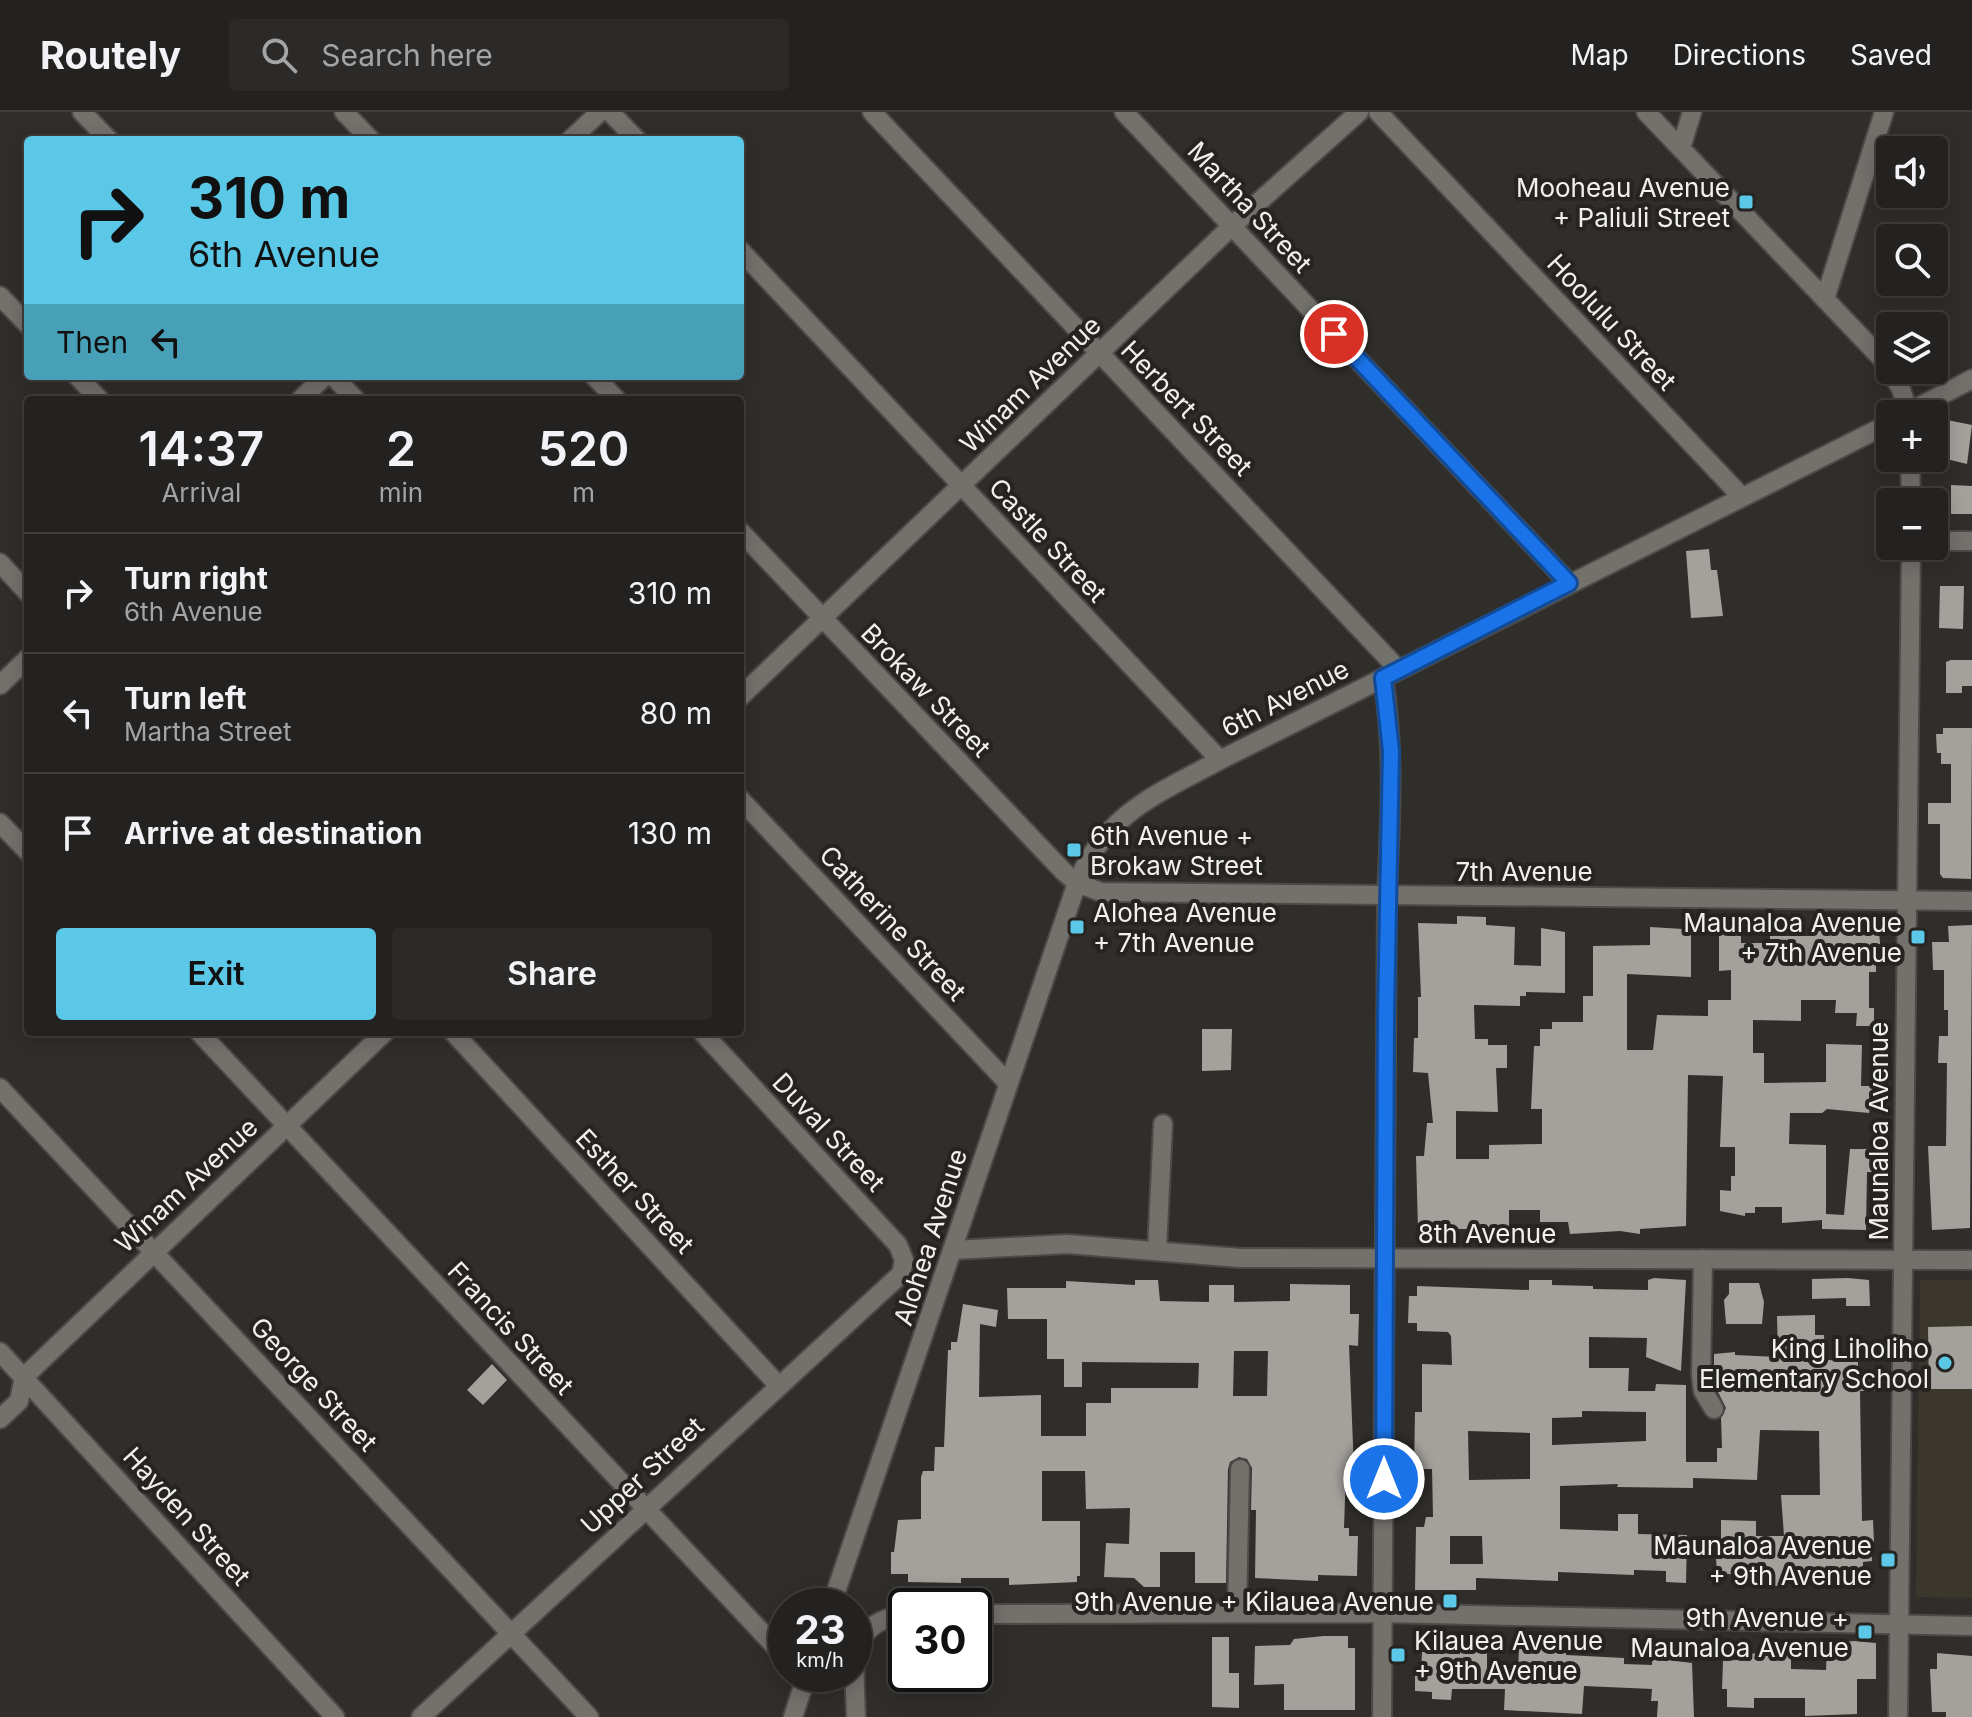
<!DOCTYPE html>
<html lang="en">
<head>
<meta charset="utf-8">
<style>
  body { margin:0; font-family:Inter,sans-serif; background:#2c2a29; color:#f1f3f6; height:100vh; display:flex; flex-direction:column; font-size:30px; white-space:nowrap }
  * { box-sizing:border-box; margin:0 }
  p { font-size:26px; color:#a3a4a5 }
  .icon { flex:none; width:44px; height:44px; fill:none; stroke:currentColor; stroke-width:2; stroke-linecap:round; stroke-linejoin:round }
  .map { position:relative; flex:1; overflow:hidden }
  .sheet { position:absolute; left:24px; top:284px; width:720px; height:640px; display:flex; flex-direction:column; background:#242220; border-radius:8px; box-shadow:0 4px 20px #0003,0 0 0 2px #413f3e }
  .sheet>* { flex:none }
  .banner { position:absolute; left:24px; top:24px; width:720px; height:244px; border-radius:8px; box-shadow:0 4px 20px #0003,0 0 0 2px #413f3e; background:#5bc8e7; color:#111; overflow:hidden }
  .fabs { position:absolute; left:1876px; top:24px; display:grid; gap:16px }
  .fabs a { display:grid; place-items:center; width:72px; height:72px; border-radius:8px; background:#242220; box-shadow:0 4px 20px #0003,0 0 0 2px #413f3e; font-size:40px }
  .speed { position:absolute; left:768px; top:1476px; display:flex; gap:16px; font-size:40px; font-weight:700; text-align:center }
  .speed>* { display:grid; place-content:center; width:104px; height:104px; border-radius:50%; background:#242220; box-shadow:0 4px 20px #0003,0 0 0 2px #413f3e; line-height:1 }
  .speed small { font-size:20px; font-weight:400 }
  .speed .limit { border:4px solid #111; border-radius:12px; background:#fff; color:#111 }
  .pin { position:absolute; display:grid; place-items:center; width:68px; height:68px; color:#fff; margin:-34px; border:4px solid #fff; border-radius:50%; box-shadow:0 2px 8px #0007 }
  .me { position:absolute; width:88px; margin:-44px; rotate:0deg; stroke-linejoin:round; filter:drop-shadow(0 0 6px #0008) }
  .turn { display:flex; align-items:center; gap:28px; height:168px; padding:0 32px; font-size:36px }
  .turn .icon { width:104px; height:104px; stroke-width:2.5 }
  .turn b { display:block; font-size:56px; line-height:68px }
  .then { display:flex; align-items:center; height:76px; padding:0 32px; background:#0003; gap:16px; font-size:30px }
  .eta { display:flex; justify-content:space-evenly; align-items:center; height:136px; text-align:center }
  .eta b { font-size:48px; font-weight:600; line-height:56px }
  .primary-button { display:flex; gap:16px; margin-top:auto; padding:16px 32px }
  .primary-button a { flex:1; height:92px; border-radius:8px; background:#5bc8e7; color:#111; font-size:32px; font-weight:600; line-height:92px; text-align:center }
  .primary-button a+a { background:#2c2a29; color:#f1f3f6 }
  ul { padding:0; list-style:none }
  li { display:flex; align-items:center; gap:24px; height:120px; padding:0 32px; border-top:2px solid #413f3e }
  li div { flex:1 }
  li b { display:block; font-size:30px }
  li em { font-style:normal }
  header { display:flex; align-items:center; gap:48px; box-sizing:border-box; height:112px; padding:0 40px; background:#242220; border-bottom:2px solid #413f3e }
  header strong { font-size:38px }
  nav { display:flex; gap:44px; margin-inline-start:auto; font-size:28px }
  .search { width:560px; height:72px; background:#2c2a29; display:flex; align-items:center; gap:20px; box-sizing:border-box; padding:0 28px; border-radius:8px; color:#a3a4a5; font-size:30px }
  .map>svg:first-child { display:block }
  .built { fill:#3b372d }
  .building { fill:#a3a19c; fill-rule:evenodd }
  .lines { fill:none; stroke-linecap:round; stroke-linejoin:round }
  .minor-casing { stroke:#4c4a47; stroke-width:22 }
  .minor { stroke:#73716c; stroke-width:18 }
  .route-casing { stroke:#114b97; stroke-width:20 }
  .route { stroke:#1a73e8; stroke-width:14 }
  .poi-dot { fill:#5bc8e7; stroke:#262420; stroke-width:3 }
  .labels { text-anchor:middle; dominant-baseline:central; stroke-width:8; stroke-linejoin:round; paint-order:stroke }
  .poi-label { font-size:26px; fill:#f1f0ed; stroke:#262420; text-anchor:end }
  .street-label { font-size:26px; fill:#f1f0ed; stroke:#262420 }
</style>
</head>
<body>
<header>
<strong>Routely</strong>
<div class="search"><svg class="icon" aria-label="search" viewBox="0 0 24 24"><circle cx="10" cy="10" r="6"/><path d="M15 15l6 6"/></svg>Search here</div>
<nav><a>Map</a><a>Directions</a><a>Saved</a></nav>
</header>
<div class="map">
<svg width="1972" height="1605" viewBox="0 0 1972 1605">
  <rect width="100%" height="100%" fill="#302e2a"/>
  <polygon class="built" points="1920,1168 1972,1168 1972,1486 1916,1485"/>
  <g class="building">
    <polygon points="1947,308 1972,313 1967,352 1938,345"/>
    <polygon points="1951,373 1972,374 1972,402 1951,402"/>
    <polygon points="1709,437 1711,458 1717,458 1723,504 1691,506 1686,439"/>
    <polygon points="1940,474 1964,474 1963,517 1939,516"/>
    <polygon points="1951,548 1972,548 1972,574 1962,574 1962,581 1946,581 1946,550"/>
    <polygon points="1943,616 1972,616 1971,767 1943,766 1940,762 1940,712 1928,712 1928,691 1951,691 1951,652 1941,652 1941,641 1937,641 1936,622 1943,622"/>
    <polygon points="1457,804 1486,805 1486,813 1515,815 1514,853 1541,854 1541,816 1565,820 1565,881 1526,880 1526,884 1520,884 1520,894 1474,893 1475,927 1488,927 1488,933 1507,933 1507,956 1496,956 1498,1000 1456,999 1456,1047 1489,1047 1489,1033 1542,1032 1542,997 1531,997 1534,934 1540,934 1540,917 1552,917 1552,910 1583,910 1583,884 1593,884 1593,834 1650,833 1650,815 1683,817 1683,823 1691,823 1691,865 1627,862 1627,938 1653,938 1657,903 1708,904 1708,888 1731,888 1731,858 1719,859 1719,817 1741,817 1741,831 1770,831 1770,824 1811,824 1811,813 1878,810 1882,851 1876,851 1876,860 1869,860 1869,896 1874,896 1874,914 1856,914 1857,901 1835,901 1836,888 1801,888 1801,909 1753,908 1753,941 1764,941 1764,971 1826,970 1826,932 1862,933 1861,974 1873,974 1869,1001 1827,997 1822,1001 1790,1001 1789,1032 1826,1033 1826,1102 1844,1103 1850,1037 1867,1037 1872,1060 1867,1060 1866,1118 1822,1117 1822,1108 1782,1111 1782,1095 1755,1095 1755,1101 1745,1101 1745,1104 1720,1099 1720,1078 1731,1079 1731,1064 1735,1064 1735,1035 1720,1035 1723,964 1688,963 1686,1114 1640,1117 1640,1122 1620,1119 1570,1122 1568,1110 1540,1110 1540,1098 1509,1098 1509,1117 1418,1117 1416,1044 1424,1044 1427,1011 1433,1011 1428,961 1413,960 1414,926 1418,926 1418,885 1421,885 1418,811 1457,812"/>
    <polygon points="1972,813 1970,1116 1932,1118 1928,1034 1946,1034 1947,951 1938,951 1939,924 1948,924 1948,898 1944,898 1944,858 1933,858 1932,830 1949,830 1948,814"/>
    <polygon points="1202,917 1232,917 1231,958 1202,959"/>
    <path d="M 1654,1166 L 1686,1168 L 1681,1259 L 1646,1245 L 1647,1226 L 1589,1225 L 1589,1256 L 1629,1256 L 1628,1279 L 1655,1279 L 1656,1272 L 1686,1273 L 1686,1350 L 1717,1350 L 1717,1336 L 1722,1336 L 1721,1306 L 1726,1296 L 1714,1272 L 1714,1242 L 1735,1240 L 1735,1243 L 1778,1245 L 1777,1204 L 1815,1203 L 1815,1223 L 1824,1223 L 1825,1248 L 1858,1249 L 1858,1263 L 1876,1264 L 1876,1279 L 1860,1279 L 1862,1409 L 1873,1408 L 1874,1430 L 1871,1430 L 1872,1449 L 1863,1450 L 1863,1466 L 1804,1462 L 1785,1463 L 1785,1474 L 1764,1474 L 1764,1465 L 1717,1461 L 1715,1431 L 1721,1431 L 1721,1408 L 1756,1409 L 1756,1424 L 1784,1424 L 1781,1383 L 1820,1383 L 1819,1319 L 1760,1318 L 1757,1368 L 1693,1366 L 1693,1376 L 1617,1375 L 1618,1372 L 1560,1374 L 1560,1417 L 1618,1419 L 1618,1402 L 1638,1402 L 1638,1422 L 1687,1423 L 1686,1471 L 1666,1470 L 1666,1459 L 1634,1458 L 1634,1463 L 1558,1460 L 1558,1469 L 1476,1466 L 1476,1478 L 1415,1478 L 1416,1415 L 1424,1415 L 1426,1405 L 1433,1405 L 1432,1357 L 1414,1357 L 1415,1300 L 1422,1300 L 1422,1252 L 1452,1253 L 1451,1224 L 1448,1220 L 1417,1219 L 1417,1211 L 1408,1211 L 1409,1184 L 1417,1184 L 1417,1174 L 1529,1178 L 1529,1168 L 1552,1168 L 1552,1173 L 1593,1174 L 1593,1177 L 1648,1178 L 1648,1168 ZM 1582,1299 L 1646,1300 L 1646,1329 L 1552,1333 L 1552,1306 L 1582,1305 ZM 1468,1319 L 1530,1321 L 1530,1367 L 1469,1368 ZM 1450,1424 L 1482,1424 L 1483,1452 L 1450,1452 Z"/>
    <polygon points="1848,1166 1869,1168 1870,1194 1846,1194 1846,1186 1812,1187 1812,1167"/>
    <path d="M 1135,1168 L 1158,1168 L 1160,1189 L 1209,1190 L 1209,1173 L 1234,1173 L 1234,1190 L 1290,1189 L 1290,1172 L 1350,1173 L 1350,1202 L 1359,1202 L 1358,1234 L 1349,1233 L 1354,1358 L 1346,1358 L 1344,1416 L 1349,1416 L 1349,1424 L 1358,1424 L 1357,1464 L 1318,1463 L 1318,1469 L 1255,1466 L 1256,1398 L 1251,1398 L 1252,1356 L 1247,1347 L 1239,1345 L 1230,1350 L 1228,1357 L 1226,1471 L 1195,1471 L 1195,1440 L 1160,1440 L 1160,1475 L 1144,1475 L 1134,1466 L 1104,1465 L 1106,1431 L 1129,1432 L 1130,1396 L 1086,1397 L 1085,1359 L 1042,1359 L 1042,1409 L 1080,1409 L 1080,1464 L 1077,1464 L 1077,1470 L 1009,1473 L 1009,1466 L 961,1466 L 961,1471 L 908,1470 L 908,1462 L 891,1462 L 891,1440 L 894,1440 L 898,1408 L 921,1407 L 921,1365 L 923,1359 L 934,1359 L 935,1335 L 944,1335 L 948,1238 L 951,1238 L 951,1230 L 957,1230 L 963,1192 L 998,1198 L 996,1215 L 980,1212 L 979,1285 L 1041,1283 L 1041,1324 L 1086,1324 L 1086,1291 L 1111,1291 L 1111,1276 L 1198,1276 L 1199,1251 L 1082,1250 L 1082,1275 L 1064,1275 L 1064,1247 L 1047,1247 L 1047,1207 L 1008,1207 L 1007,1176 L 1066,1176 L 1066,1169 L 1135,1173 ZM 1234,1239 L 1268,1239 L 1267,1284 L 1233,1284 Z"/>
    <polygon points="1729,1171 1759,1171 1764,1190 1762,1212 1726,1212 1724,1188 1729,1182"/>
    <polygon points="1972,1214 1972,1277 1929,1277 1928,1215"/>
    <polygon points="492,1252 507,1268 483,1293 467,1278"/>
    <polygon points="1324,1524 1348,1524 1348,1536 1355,1536 1355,1598 1284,1598 1284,1572 1254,1573 1255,1534 1290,1533 1294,1527"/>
    <polygon points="1212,1525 1229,1525 1229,1561 1239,1561 1239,1596 1212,1595"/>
    <polygon points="1854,1529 1876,1531 1876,1567 1857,1567 1857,1602 1805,1604 1805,1586 1754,1586 1754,1596 1727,1595 1727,1577 1722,1577 1723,1549 1737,1548 1737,1541 1791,1543 1791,1557 1826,1558 1827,1532"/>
    <polygon points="1460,1531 1487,1531 1487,1561 1518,1562 1519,1534 1566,1536 1566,1543 1624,1546 1624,1552 1652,1553 1653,1533 1668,1534 1667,1548 1692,1551 1694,1605 1657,1605 1658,1589 1651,1589 1652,1577 1584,1574 1582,1602 1504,1598 1505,1577 1452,1577 1451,1588 1432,1587 1432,1580 1415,1579 1415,1561 1421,1561 1422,1540 1460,1542"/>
    <polygon points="1937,1541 1972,1544 1972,1605 1946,1605 1946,1600 1932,1600 1930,1557 1937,1557"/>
  </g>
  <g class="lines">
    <defs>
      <g id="minor">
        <polyline points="82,0 109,28"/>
        <polyline points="344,0 371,28"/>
        <polyline points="610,0 637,28"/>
        <polyline points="872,0 1399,558"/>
        <polyline points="1124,0 1569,471"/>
        <polyline points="1378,0 1742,385"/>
        <polyline points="1646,0 1885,250 1901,277 1909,302"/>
        <polyline points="570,28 600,0"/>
        <polyline points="1681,36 1692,0"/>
        <polyline points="740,138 1220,648"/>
        <polyline points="0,184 28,213"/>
        <polyline points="1825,187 1884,0"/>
        <polyline points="77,264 100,288"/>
        <polyline points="333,264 356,288"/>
        <polyline points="594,264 617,288"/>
        <polyline points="300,288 325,264"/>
        <polyline points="1905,302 1972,267"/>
        <polyline points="1910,346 1911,390"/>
        <polyline points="740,419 1064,760 1077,771 1101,780 1972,789"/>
        <polyline points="1934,429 1972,429"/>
        <polyline points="0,451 28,481"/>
        <polyline points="0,573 28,546"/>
        <polyline points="740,585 1232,114 1359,0"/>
        <polyline points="740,687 1007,970"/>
        <polyline points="0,711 28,740"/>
        <polyline points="199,920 786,1546"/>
        <polyline points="453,920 778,1273"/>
        <polyline points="0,976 589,1605"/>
        <polyline points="954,1138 1067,1132 1240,1146 1972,1148"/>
        <polyline points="1157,1138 1163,1012"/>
        <polyline points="1703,1147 1701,1263 1703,1279 1714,1297"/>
        <polyline points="0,1240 335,1605"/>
        <polyline points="0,1307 19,1289 24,1265 385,920"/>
        <path d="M 831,1494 L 1077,771 C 1106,701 1157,682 1220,648 L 1890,311"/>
        <polyline points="1237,1500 1240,1357"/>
        <polyline points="974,1502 1384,1501 1972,1514"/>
        <polyline points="421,1605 901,1162 904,1148 898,1133 702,920"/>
        <polyline points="793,1605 807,1562"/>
        <path d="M 856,1605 C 855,1557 844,1509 906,1503"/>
        <path d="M 1382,1605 L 1387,783 C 1390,710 1395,638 1383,566"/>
        <polyline points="1898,1605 1911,434"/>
      </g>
    </defs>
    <use href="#minor" class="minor-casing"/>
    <use href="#minor" class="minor"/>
  </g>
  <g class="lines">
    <defs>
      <polyline id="route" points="1334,222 1569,471 1383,566 1391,639 1386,904 1384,1367"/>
    </defs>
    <use href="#route" class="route-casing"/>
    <use href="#route" class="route"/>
  </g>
  <g class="poi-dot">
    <rect x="1738" y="82" width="16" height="16" rx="4"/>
    <rect x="1066" y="730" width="16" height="16" rx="4"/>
    <rect x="1069" y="807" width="16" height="16" rx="4"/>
    <rect x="1910" y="817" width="16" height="16" rx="4"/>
    <circle cx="1945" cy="1251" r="8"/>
    <rect x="1880" y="1440" width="16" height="16" rx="4"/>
    <rect x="1442" y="1481" width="16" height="16" rx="4"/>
    <rect x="1857" y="1512" width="16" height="16" rx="4"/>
    <rect x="1390" y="1535" width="16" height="16" rx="4"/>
  </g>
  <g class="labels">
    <g class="poi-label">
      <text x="1730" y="75">Mooheau Avenue<tspan x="1730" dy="30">+ Paliuli Street</tspan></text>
      <text x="1090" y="723" text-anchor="start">6th Avenue +<tspan x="1090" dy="30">Brokaw Street</tspan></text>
      <text x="1093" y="800" text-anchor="start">Alohea Avenue<tspan x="1093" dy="30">+ 7th Avenue</tspan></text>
      <text x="1902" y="810">Maunaloa Avenue<tspan x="1902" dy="30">+ 7th Avenue</tspan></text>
      <text x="1929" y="1236">King Liholiho<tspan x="1929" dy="30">Elementary School</tspan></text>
      <text x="1872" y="1433">Maunaloa Avenue<tspan x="1872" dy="30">+ 9th Avenue</tspan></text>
      <text x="1434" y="1489">9th Avenue + Kilauea Avenue</text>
      <text x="1849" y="1505">9th Avenue +<tspan x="1849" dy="30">Maunaloa Avenue</tspan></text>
      <text x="1414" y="1528" text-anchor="start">Kilauea Avenue<tspan x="1414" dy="30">+ 9th Avenue</tspan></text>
    </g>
    <g class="street-label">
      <text transform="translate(1250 95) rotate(47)">Martha Street</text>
      <text transform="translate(1612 210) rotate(47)">Hoolulu Street</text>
      <text transform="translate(1030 272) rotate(-44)">Winam Avenue</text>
      <text transform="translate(1187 296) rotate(46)">Herbert Street</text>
      <text transform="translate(1048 428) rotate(47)">Castle Street</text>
      <text transform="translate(926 578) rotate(46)">Brokaw Street</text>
      <text transform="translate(1285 586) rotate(-27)">6th Avenue</text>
      <text x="1524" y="759">7th Avenue</text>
      <text transform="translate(893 811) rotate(47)">Catherine Street</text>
      <text transform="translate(1878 1019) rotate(-90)">Maunaloa Avenue</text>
      <text transform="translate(829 1020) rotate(47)">Duval Street</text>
      <text transform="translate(186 1073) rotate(-43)">Winam Avenue</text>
      <text transform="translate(635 1079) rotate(47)">Esther Street</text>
      <text x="1487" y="1121">8th Avenue</text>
      <text transform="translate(930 1125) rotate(-72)">Alohea Avenue</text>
      <text transform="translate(511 1216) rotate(47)">Francis Street</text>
      <text transform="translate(314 1272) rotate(47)">George Street</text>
      <text transform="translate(642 1363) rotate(-43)">Upper Street</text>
      <text transform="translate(187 1404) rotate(48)">Hayden Street</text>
    </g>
  </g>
</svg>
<div class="fabs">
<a><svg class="icon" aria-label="sound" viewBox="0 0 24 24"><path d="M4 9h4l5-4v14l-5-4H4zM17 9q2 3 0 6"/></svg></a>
<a><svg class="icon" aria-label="search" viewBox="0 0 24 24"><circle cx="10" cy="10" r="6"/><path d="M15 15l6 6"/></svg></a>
<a><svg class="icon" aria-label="layers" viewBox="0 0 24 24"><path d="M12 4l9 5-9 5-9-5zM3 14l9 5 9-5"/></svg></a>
<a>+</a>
<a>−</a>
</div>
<div class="speed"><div>23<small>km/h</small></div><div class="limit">30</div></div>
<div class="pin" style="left:1334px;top:222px;background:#d93025"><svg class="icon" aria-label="arrive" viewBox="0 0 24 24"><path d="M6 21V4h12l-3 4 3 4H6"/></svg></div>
<svg class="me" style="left:1384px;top:1367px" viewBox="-20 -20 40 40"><circle r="17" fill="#1a73e8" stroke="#fff" stroke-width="3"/><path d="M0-11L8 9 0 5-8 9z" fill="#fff"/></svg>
<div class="banner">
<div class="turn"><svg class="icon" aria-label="right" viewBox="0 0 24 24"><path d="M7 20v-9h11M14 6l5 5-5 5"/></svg><div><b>310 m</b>6th Avenue</div></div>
<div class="then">Then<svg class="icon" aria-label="left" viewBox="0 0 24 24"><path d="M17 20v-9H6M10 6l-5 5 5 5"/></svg></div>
</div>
<section class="sheet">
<div class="eta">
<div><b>14:37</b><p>Arrival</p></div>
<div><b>2</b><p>min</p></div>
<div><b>520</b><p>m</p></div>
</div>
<ul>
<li><svg class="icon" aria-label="right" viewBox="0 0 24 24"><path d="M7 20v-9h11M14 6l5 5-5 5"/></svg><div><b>Turn right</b><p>6th Avenue</p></div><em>310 m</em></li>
<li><svg class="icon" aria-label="left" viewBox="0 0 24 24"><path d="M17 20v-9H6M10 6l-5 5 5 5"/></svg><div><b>Turn left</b><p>Martha Street</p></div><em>80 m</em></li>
<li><svg class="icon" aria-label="arrive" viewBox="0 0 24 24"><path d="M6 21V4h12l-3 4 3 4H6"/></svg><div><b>Arrive at destination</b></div><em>130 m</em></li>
</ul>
<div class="primary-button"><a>Exit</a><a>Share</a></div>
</section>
</div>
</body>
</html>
